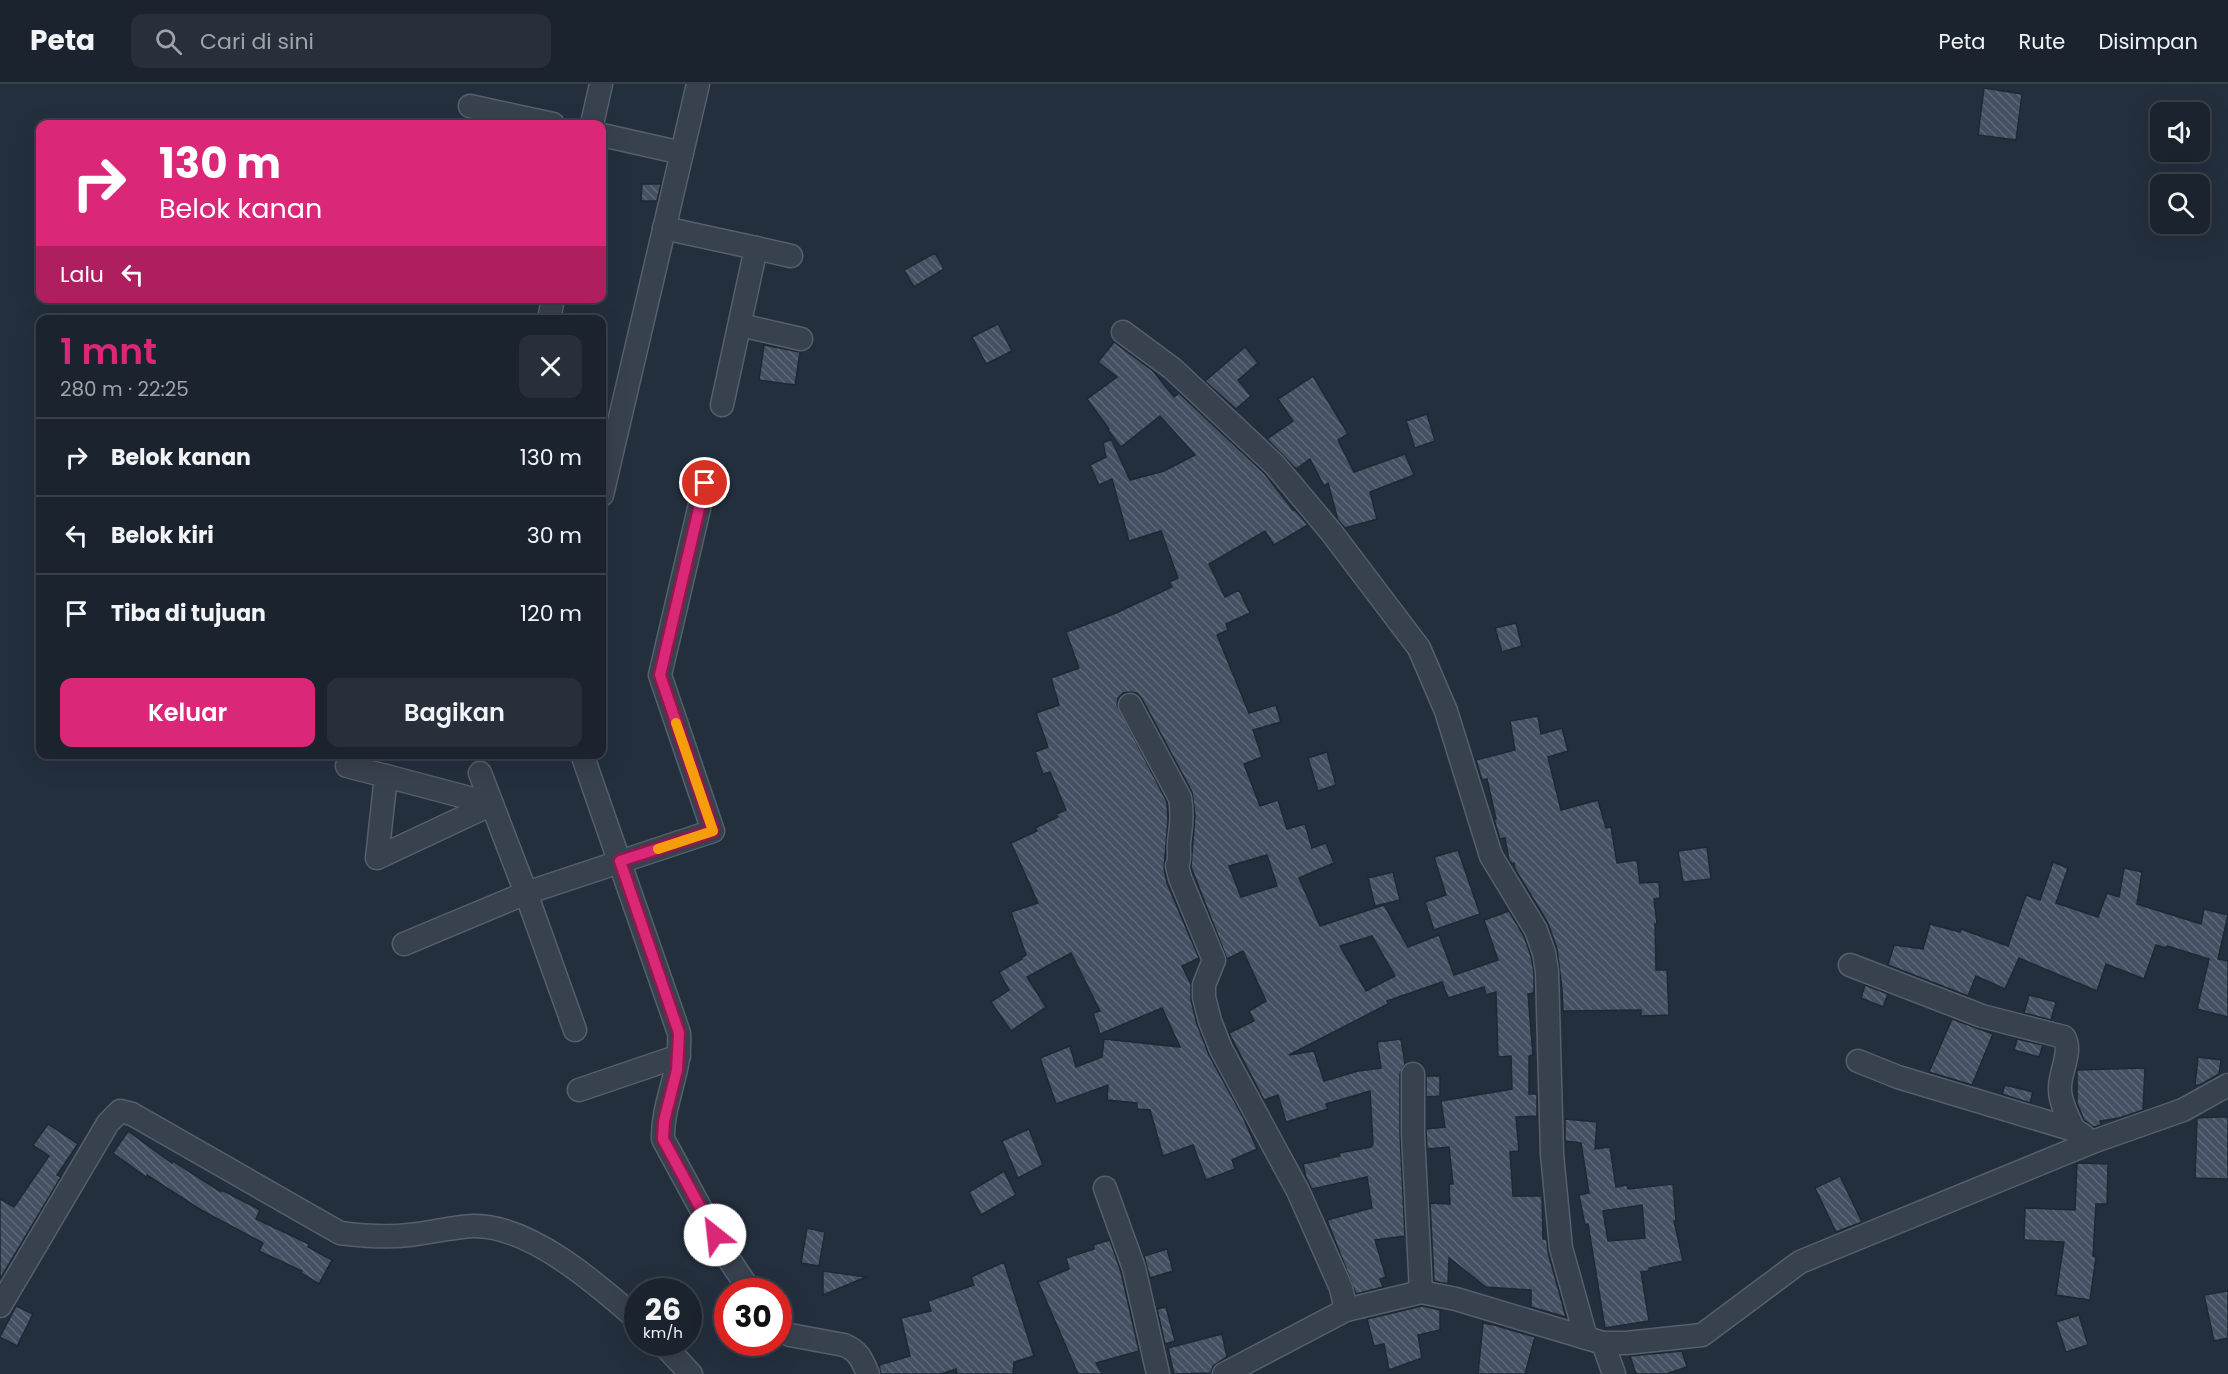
<!DOCTYPE html>
<html lang="id">
<head>
<meta charset="utf-8">
<style>
  body { margin:0; font-family:Poppins,sans-serif; background:#282f3a; color:#f1f3f6; height:100vh; display:flex; flex-direction:column; font-size:22px; white-space:nowrap }
  * { box-sizing:border-box; margin:0 }
  p { font-size:20px; color:#a0a4aa }
  .icon { flex:none; width:33px; height:33px; fill:none; stroke:currentColor; stroke-width:2; stroke-linecap:round; stroke-linejoin:round }
  .map { position:relative; flex:1; overflow:hidden }
  .details { position:absolute; left:36px; top:231px; width:570px; height:444px; display:flex; flex-direction:column; background:#1b232e; border-radius:12px; box-shadow:0 6px 24px #0002,0 0 0 2px #39404a }
  .details>* { flex:none }
  .guide { position:absolute; left:36px; top:36px; width:570px; height:183px; border-radius:12px; box-shadow:0 6px 24px #0002,0 0 0 2px #39404a; background:#db2777; color:#fff; overflow:hidden }
  .buttons { position:absolute; left:2150px; top:18px; display:grid; gap:12px }
  .buttons a { display:grid; place-items:center; width:60px; height:60px; border-radius:12px; background:#1b232e; box-shadow:0 6px 24px #0002,0 0 0 2px #39404a; font-size:30px }
  .speed { position:absolute; left:624px; top:1194px; display:flex; gap:12px; font-size:30px; font-weight:700; text-align:center }
  .speed>* { display:grid; place-content:center; width:78px; height:78px; border-radius:50%; background:#1b232e; box-shadow:0 6px 24px #0002,0 0 0 2px #39404a; line-height:1 }
  .speed small { font-size:15px; font-weight:400 }
  .speed .limit { border:9px solid #d22; background:#fff; color:#111 }
  .pin { position:absolute; display:grid; place-items:center; width:51px; height:51px; color:#fff; margin:-26px; border:3px solid #fff; border-radius:50%; box-shadow:0 2px 6px #0007 }
  .me { position:absolute; width:66px; margin:-33px; rotate:331deg; stroke-linejoin:round; filter:drop-shadow(0 0 4px #0008) }
  .turn { display:flex; align-items:center; gap:21px; height:126px; padding:0 24px; font-size:27px }
  .turn .icon { width:78px; height:78px; stroke-width:2.5 }
  .turn b { display:block; font-size:42px; line-height:51px }
  .then { display:flex; align-items:center; height:57px; padding:0 24px; background:#0003; gap:12px; font-size:22px }
  .round { display:grid; place-items:center; flex:none; width:63px; height:63px; border-radius:12px; background:#282f3a }
  .summary { display:flex; align-items:center; justify-content:space-between; height:102px; padding:0 24px }
  h1 { font-size:36px; font-weight:600; line-height:45px; color:#db2777 }
  .action { display:flex; gap:12px; margin-top:auto; padding:12px 24px }
  .action a { flex:1; height:69px; border-radius:12px; background:#db2777; color:#fff; font-size:24px; font-weight:600; line-height:69px; text-align:center }
  .action a+a { background:#282f3a; color:#f1f3f6 }
  ul { padding:0; list-style:none }
  li { display:flex; align-items:center; gap:18px; height:78px; padding:0 24px; border-top:2px solid #39404a }
  li div { flex:1 }
  li b { display:block; font-size:22px }
  li em { font-style:normal }
  header { display:flex; align-items:center; gap:36px; box-sizing:border-box; height:84px; padding:0 30px; background:#1b232e; border-bottom:2px solid #39404a }
  header strong { font-size:28px }
  nav { display:flex; gap:33px; margin-inline-start:auto; font-size:21px }
  .search { width:420px; height:54px; background:#282f3a; display:flex; align-items:center; gap:15px; box-sizing:border-box; padding:0 21px; border-radius:12px; color:#a0a4aa; font-size:22px }
  .map>svg:first-child { display:block }
  .building { fill:url(#building-back-hatch); stroke:#1f2835; stroke-width:1.5; fill-rule:evenodd }
  .lines { fill:none; stroke-linecap:round; stroke-linejoin:round }
  .minor-casing { stroke:#565f6c; stroke-width:25 }
  .minor { stroke:#38414e; stroke-width:22 }
  .route-casing { stroke:#8e194d; stroke-width:15 }
  .route { stroke:#db2777; stroke-width:10 }
  .slow { stroke:#f59e0b; stroke-width:10 }
</style>
</head>
<body>
<header>
<strong>Peta</strong>
<div class="search"><svg class="icon" aria-label="search" viewBox="0 0 24 24"><circle cx="10" cy="10" r="6"/><path d="M15 15l6 6"/></svg>Cari di sini</div>
<nav><a>Peta</a><a>Rute</a><a>Disimpan</a></nav>
</header>
<div class="map">
<svg width="2228" height="1290" viewBox="0 0 2228 1290">
  <defs>
    <pattern id="building-back-hatch" width="6" height="6" patternUnits="userSpaceOnUse" patternTransform="scale(1.5)"><rect width="6" height="6" fill="#455162"/><path d="M-1 5l2 2M0 0l6 6M5-1l2 2" fill="none" stroke="#5d6877"/></pattern>
  </defs>
  <rect width="100%" height="100%" fill="#242f3e"/>
  <g class="building">
    <polygon points="1984,4 2022,10 2016,56 1978,51"/>
    <polygon points="642,100 661,100 657,117 641,117"/>
    <polygon points="935,169 944,185 914,203 904,186"/>
    <polygon points="998,240 1012,267 986,280 972,253"/>
    <path d="M 1114,258 L 1153,287 L 1174,313 L 1179,309 L 1265,390 L 1293,426 L 1294,425 L 1308,441 L 1274,461 L 1265,447 L 1209,480 L 1225,513 L 1239,506 L 1250,529 L 1226,540 L 1228,546 L 1217,551 L 1249,629 L 1276,621 L 1281,638 L 1253,646 L 1262,673 L 1244,680 L 1260,722 L 1278,716 L 1287,745 L 1305,740 L 1312,764 L 1326,759 L 1334,779 L 1299,794 L 1320,842 L 1384,821 L 1408,863 L 1439,851 L 1454,891 L 1498,876 L 1484,836 L 1509,827 L 1524,852 L 1531,872 L 1534,888 L 1534,909 L 1528,910 L 1533,971 L 1529,972 L 1529,1010 L 1537,1010 L 1537,1032 L 1516,1033 L 1519,1067 L 1510,1068 L 1513,1112 L 1542,1112 L 1543,1155 L 1547,1155 L 1548,1168 L 1566,1233 L 1531,1223 L 1531,1206 L 1486,1203 L 1449,1174 L 1448,1200 L 1434,1197 L 1430,1119 L 1450,1120 L 1449,1100 L 1453,1100 L 1449,1063 L 1427,1065 L 1426,1045 L 1445,1043 L 1441,1017 L 1512,1005 L 1511,972 L 1498,973 L 1496,908 L 1486,911 L 1484,903 L 1448,914 L 1442,898 L 1387,917 L 1388,920 L 1289,971 L 1314,967 L 1324,997 L 1358,987 L 1381,984 L 1377,958 L 1401,955 L 1405,980 L 1400,990 L 1400,1050 L 1405,1152 L 1375,1156 L 1386,1193 L 1380,1195 L 1383,1203 L 1356,1210 L 1327,1136 L 1372,1124 L 1367,1093 L 1312,1105 L 1306,1093 L 1303,1080 L 1340,1072 L 1339,1069 L 1371,1063 L 1373,1060 L 1370,1007 L 1326,1020 L 1328,1025 L 1286,1038 L 1278,1011 L 1264,1016 L 1229,949 L 1254,937 L 1249,927 L 1266,917 L 1243,867 L 1227,875 L 1191,783 L 1195,731 L 1192,708 L 1142,615 L 1137,609 L 1130,608 L 1123,609 L 1118,614 L 1117,621 L 1167,718 L 1168,736 L 1164,785 L 1167,799 L 1199,874 L 1182,882 L 1191,900 L 1191,916 L 1197,940 L 1209,971 L 1243,1033 L 1257,1065 L 1232,1076 L 1235,1085 L 1206,1096 L 1193,1061 L 1163,1072 L 1150,1026 L 1137,1025 L 1137,1019 L 1107,1016 L 1108,1001 L 1056,1020 L 1040,974 L 1070,962 L 1076,983 L 1102,973 L 1104,955 L 1180,963 L 1162,924 L 1100,950 L 1093,929 L 1100,927 L 1071,869 L 1027,893 L 1046,923 L 1011,947 L 991,918 L 1009,906 L 999,888 L 1022,875 L 1021,874 L 1026,871 L 1011,828 L 1038,819 L 1011,759 L 1037,747 L 1035,744 L 1058,733 L 1056,730 L 1066,726 L 1050,688 L 1043,690 L 1035,668 L 1048,663 L 1036,629 L 1059,621 L 1051,594 L 1079,584 L 1066,548 L 1116,529 L 1172,503 L 1169,498 L 1178,494 L 1161,447 L 1129,457 L 1112,395 L 1099,401 L 1090,381 L 1106,373 L 1103,359 L 1111,355 L 1130,396 L 1164,387 L 1195,371 L 1160,332 L 1121,363 L 1108,346 L 1109,345 L 1087,315 L 1117,293 L 1098,278 ZM 1267,771 L 1277,802 L 1241,813 L 1229,782 ZM 1372,852 L 1395,892 L 1366,907 L 1340,862 Z"/>
    <polygon points="764,261 800,268 795,301 759,296"/>
    <polygon points="1245,263 1258,279 1238,296 1251,312 1236,325 1205,297"/>
    <polygon points="1313,292 1348,350 1338,356 1354,388 1405,370 1414,391 1370,408 1377,435 1345,444 1338,436 1328,399 1324,402 1310,375 1296,385 1267,355 1293,337 1278,315"/>
    <polygon points="1427,330 1435,357 1415,364 1406,337"/>
    <polygon points="1516,539 1522,562 1502,568 1495,544"/>
    <polygon points="1538,632 1541,650 1562,644 1568,667 1548,673 1561,726 1598,716 1606,744 1611,743 1617,779 1637,776 1640,799 1659,798 1660,814 1654,815 1657,840 1655,840 1656,886 1667,886 1669,931 1641,932 1641,926 1563,927 1562,905 1557,865 1548,839 1515,785 1514,779 1512,780 1509,776 1505,754 1500,755 1494,735 1496,735 1487,695 1482,696 1476,676 1515,666 1510,637"/>
    <polygon points="1327,668 1336,701 1318,707 1308,674"/>
    <polygon points="1707,763 1711,795 1683,798 1678,767"/>
    <polygon points="1458,766 1480,830 1434,846 1425,818 1446,811 1434,773"/>
    <polygon points="2053,778 2068,784 2056,819 2098,833 2107,809 2119,813 2124,784 2142,788 2137,820 2201,840 2204,825 2228,831 2218,875 2228,877 2228,933 2197,925 2209,875 2167,862 2166,864 2156,861 2144,895 2106,880 2097,907 2019,874 2005,905 1976,892 1968,912 1888,881 1894,861 1923,865 1930,840 1960,848 1961,845 2008,862 2026,811 2040,816"/>
    <polygon points="1393,788 1400,816 1375,822 1368,794"/>
    <polygon points="1865,901 1888,910 1883,923 1861,914"/>
    <polygon points="2029,911 2056,918 2051,936 2024,929"/>
    <polygon points="1952,935 1993,950 1972,1001 1929,988"/>
    <polygon points="2017,955 2043,961 2039,973 2014,966"/>
    <polygon points="2198,973 2221,976 2219,990 2200,1001 2195,1001"/>
    <polygon points="2145,984 2143,1026 2119,1034 2100,1037 2101,1041 2094,1043 2084,1036 2077,1019 2077,986"/>
    <polygon points="1426,992 1440,992 1440,1012 1426,1013"/>
    <polygon points="2005,1001 2033,1008 2030,1019 2002,1010"/>
    <polygon points="2218,1033 2228,1033 2228,1095 2195,1094 2197,1034"/>
    <path d="M 1565,1035 L 1597,1038 L 1595,1065 L 1610,1063 L 1616,1103 L 1627,1101 L 1628,1105 L 1673,1100 L 1676,1137 L 1674,1137 L 1683,1177 L 1649,1184 L 1649,1187 L 1641,1188 L 1649,1237 L 1605,1244 L 1588,1140 L 1585,1141 L 1579,1111 L 1589,1109 L 1581,1059 L 1565,1057 ZM 1642,1121 L 1645,1154 L 1608,1157 L 1603,1127 Z"/>
    <polygon points="48,1040 78,1060 57,1091 61,1093 0,1195 0,1115 14,1123 49,1072 33,1061"/>
    <polygon points="1029,1045 1043,1081 1018,1094 1002,1057"/>
    <polygon points="128,1047 172,1079 173,1077 221,1108 222,1106 260,1126 256,1135 309,1160 308,1163 332,1176 319,1200 301,1189 302,1187 259,1167 263,1159 201,1126 147,1091 146,1093 113,1069"/>
    <polygon points="2077,1079 2108,1080 2107,1120 2096,1120 2093,1172 2096,1173 2090,1216 2056,1211 2064,1158 2024,1156 2025,1124 2075,1126"/>
    <polygon points="1004,1087 1016,1111 981,1131 969,1108"/>
    <polygon points="1840,1092 1862,1138 1836,1148 1815,1104"/>
    <polygon points="807,1144 825,1148 819,1182 801,1179"/>
    <polygon points="1110,1156 1121,1188 1139,1267 1096,1279 1102,1290 1078,1290 1038,1198 1069,1185 1066,1174 1094,1165 1093,1161"/>
    <polygon points="1167,1165 1173,1187 1150,1194 1144,1172"/>
    <polygon points="1004,1178 1034,1272 1014,1278 1013,1290 957,1290 956,1285 941,1290 881,1290 879,1281 910,1272 901,1234 931,1227 928,1217 974,1201 971,1193"/>
    <polygon points="823,1187 866,1193 823,1211"/>
    <polygon points="2228,1207 2228,1254 2214,1257 2204,1211"/>
    <polygon points="16,1222 33,1230 17,1262 0,1253"/>
    <polygon points="1422,1222 1440,1226 1440,1246 1418,1251 1422,1274 1389,1286 1384,1260 1374,1262 1367,1235"/>
    <polygon points="1166,1223 1175,1257 1165,1260 1157,1225"/>
    <polygon points="2079,1231 2088,1261 2066,1268 2056,1238"/>
    <polygon points="1483,1239 1494,1241 1535,1253 1525,1290 1478,1290"/>
    <polygon points="1222,1250 1227,1273 1213,1282 1211,1289 1174,1290 1168,1264"/>
    <polygon points="1682,1267 1687,1283 1666,1290 1636,1290 1630,1272"/>
  </g>
  <g class="lines">
    <defs>
      <g id="minor">
        <polyline points="470,22 553,40"/>
        <polyline points="592,40 601,0"/>
        <polyline points="602,51 682,69"/>
        <polyline points="664,144 756,164 722,321"/>
        <polyline points="756,164 791,172"/>
        <polyline points="549,236 553,214"/>
        <polyline points="740,241 801,255"/>
        <polyline points="1123,248 1173,285 1275,381 1332,449 1419,564 1446,627 1491,772 1536,846 1544,869 1547,887 1552,1070 1561,1164 1586,1254"/>
        <polyline points="602,411 698,0"/>
        <path d="M 1130,621 L 1180,714 C 1183,730 1181,743 1179,758 C 1178,767 1181,775 1177,782 L 1180,794 L 1214,876 L 1204,901 L 1204,913 L 1210,937 L 1221,965 L 1298,1107 L 1341,1204 L 1346,1226"/>
        <path d="M 582,670 L 679,949 C 682,988 662,1018 663,1055 L 726,1171 L 751,1208"/>
        <polyline points="347,682 386,692"/>
        <polygon points="386,692 492,720 377,774"/>
        <polyline points="404,860 526,809 480,689"/>
        <path d="M 1850,881 L 1982,932 L 2064,953 C 2073,967 2059,989 2060,1005 C 2060,1019 2068,1033 2074,1046"/>
        <polyline points="575,946 526,809 713,747 660,591 705,399"/>
        <polyline points="1858,977 1898,993 2074,1046 2083,1051"/>
        <polyline points="1413,990 1413,1050 1421,1208"/>
        <polyline points="579,1006 679,972"/>
        <polyline points="1105,1104 1134,1184 1158,1290"/>
        <path d="M 0,1222 L 108,1039 L 120,1027 L 132,1030 L 340,1149 C 363,1152 386,1154 409,1151 C 430,1149 452,1143 473,1142 C 530,1141 597,1200 638,1236"/>
        <path d="M 778,1244 L 790,1251 L 844,1261 C 859,1267 862,1276 868,1290"/>
        <polyline points="661,1258 691,1290"/>
        <polyline points="1603,1259 1626,1259 1702,1251 1800,1178 2095,1057 2183,1026 2228,1001"/>
        <polyline points="1224,1290 1346,1226 1421,1208 1456,1215 1603,1259 1614,1290"/>
      </g>
    </defs>
    <use href="#minor" class="minor-casing"/>
    <use href="#minor" class="minor"/>
  </g>
  <g class="lines">
    <defs>
      <polyline id="route" points="705,399 660,591 713,747 620,777 679,949 677,986 664,1037 663,1055 715,1151"/>
    </defs>
    <use href="#route" class="route-casing"/>
    <use href="#route" class="route"/>
    <polyline class="slow" points="658,765 713,747 676,639"/>
  </g>
</svg>
<div class="buttons">
<a><svg class="icon" aria-label="sound" viewBox="0 0 24 24"><path d="M4 9h4l5-4v14l-5-4H4zM17 9q2 3 0 6"/></svg></a>
<a><svg class="icon" aria-label="search" viewBox="0 0 24 24"><circle cx="10" cy="10" r="6"/><path d="M15 15l6 6"/></svg></a>
</div>
<div class="speed"><div>26<small>km/h</small></div><div class="limit">30</div></div>
<div class="pin" style="left:705px;top:399px;background:#d93025"><svg class="icon" aria-label="arrive" viewBox="0 0 24 24"><path d="M6 21V4h12l-3 4 3 4H6"/></svg></div>
<svg class="me" style="left:715px;top:1151px" viewBox="-20 -20 40 40"><circle r="19" fill="#fff"/><path d="M0-13L10 11 0 6-10 11z" fill="#db2777"/></svg>
<div class="guide">
<div class="turn"><svg class="icon" aria-label="right" viewBox="0 0 24 24"><path d="M7 20v-9h11M14 6l5 5-5 5"/></svg><div><b>130 m</b>Belok kanan</div></div>
<div class="then">Lalu<svg class="icon" aria-label="left" viewBox="0 0 24 24"><path d="M17 20v-9H6M10 6l-5 5 5 5"/></svg></div>
</div>
<section class="details">
<div class="summary"><div><h1>1 mnt</h1><p>280 m · 22:25</p></div><a class="round"><svg class="icon" aria-label="close" viewBox="0 0 24 24"><path d="M6 6l12 12M18 6L6 18"/></svg></a></div>
<ul>
<li><svg class="icon" aria-label="right" viewBox="0 0 24 24"><path d="M7 20v-9h11M14 6l5 5-5 5"/></svg><div><b>Belok kanan</b></div><em>130 m</em></li>
<li><svg class="icon" aria-label="left" viewBox="0 0 24 24"><path d="M17 20v-9H6M10 6l-5 5 5 5"/></svg><div><b>Belok kiri</b></div><em>30 m</em></li>
<li><svg class="icon" aria-label="arrive" viewBox="0 0 24 24"><path d="M6 21V4h12l-3 4 3 4H6"/></svg><div><b>Tiba di tujuan</b></div><em>120 m</em></li>
</ul>
<div class="action"><a>Keluar</a><a>Bagikan</a></div>
</section>
</div>
</body>
</html>
